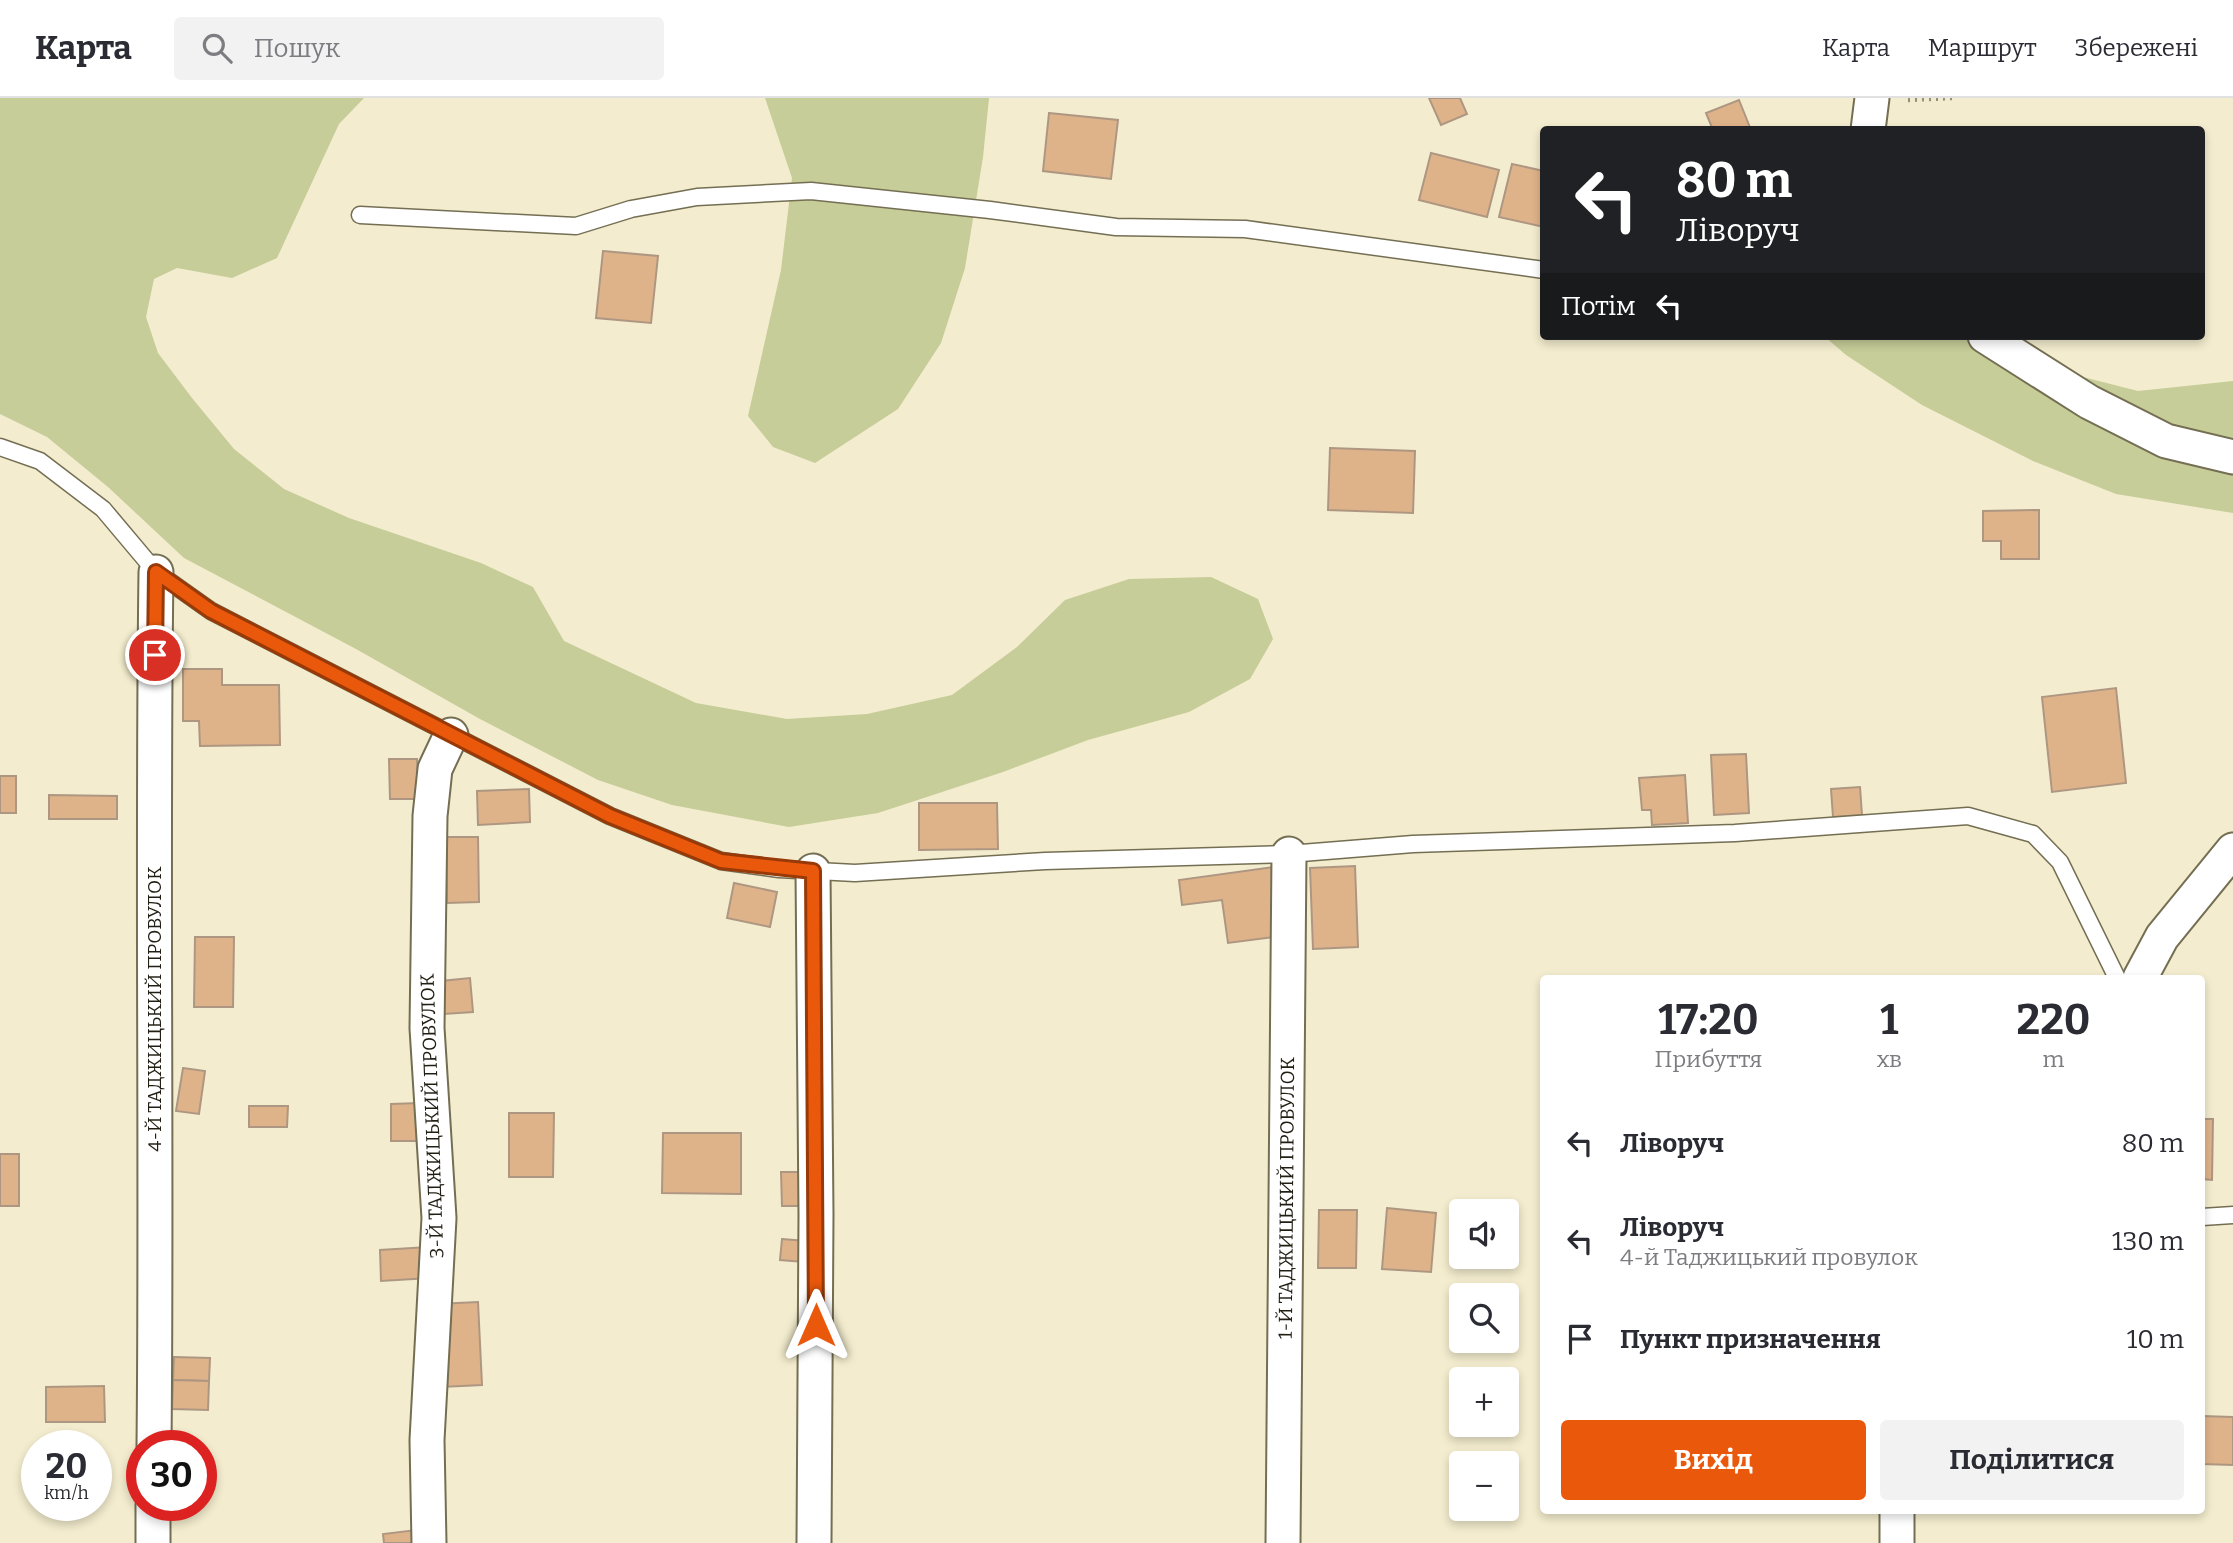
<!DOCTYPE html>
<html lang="uk">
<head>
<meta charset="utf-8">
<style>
  body { margin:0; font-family:Bitter,serif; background:#f2f2f3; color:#2b2b33; height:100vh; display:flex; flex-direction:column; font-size:26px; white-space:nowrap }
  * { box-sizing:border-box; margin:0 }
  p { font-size:23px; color:#7c7c81 }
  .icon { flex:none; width:38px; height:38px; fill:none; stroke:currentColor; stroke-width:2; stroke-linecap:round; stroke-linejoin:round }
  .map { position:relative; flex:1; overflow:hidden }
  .drawer { position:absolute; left:1540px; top:877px; width:665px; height:539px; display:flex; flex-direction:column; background:#fff; border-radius:7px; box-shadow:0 4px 10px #0003 }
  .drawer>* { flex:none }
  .top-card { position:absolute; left:1540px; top:28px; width:665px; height:214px; border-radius:7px; box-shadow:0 4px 10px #0003; background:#202124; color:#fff; overflow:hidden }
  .tools { position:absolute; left:1449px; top:1101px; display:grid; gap:14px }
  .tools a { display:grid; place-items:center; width:70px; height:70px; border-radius:7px; background:#fff; box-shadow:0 4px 10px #0003; font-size:35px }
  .speed { position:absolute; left:21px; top:1332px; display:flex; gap:14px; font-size:35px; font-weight:700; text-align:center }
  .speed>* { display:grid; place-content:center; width:91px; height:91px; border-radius:50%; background:#fff; box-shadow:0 4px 10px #0003; line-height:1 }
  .speed small { font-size:18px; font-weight:400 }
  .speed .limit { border:10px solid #d22; background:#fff; color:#111 }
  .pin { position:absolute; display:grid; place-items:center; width:60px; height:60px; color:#fff; margin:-30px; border:4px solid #fff; border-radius:50%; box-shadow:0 2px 7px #0007 }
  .me { position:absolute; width:77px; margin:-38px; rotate:0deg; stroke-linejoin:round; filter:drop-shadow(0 0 5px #0008) }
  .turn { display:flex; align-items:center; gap:24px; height:147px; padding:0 21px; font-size:32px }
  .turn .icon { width:91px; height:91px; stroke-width:2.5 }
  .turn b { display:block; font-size:49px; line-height:60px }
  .then { display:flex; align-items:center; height:66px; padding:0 21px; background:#0003; gap:14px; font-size:26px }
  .eta { display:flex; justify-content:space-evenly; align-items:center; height:119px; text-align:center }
  .eta b { font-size:42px; font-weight:700; line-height:49px }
  .button { display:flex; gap:14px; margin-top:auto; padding:14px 21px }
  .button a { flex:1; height:80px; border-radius:7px; background:#ea580c; color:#fff; font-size:28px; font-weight:700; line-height:80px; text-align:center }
  .button a+a { background:#f2f2f3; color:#2b2b33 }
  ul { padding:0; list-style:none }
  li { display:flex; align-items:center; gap:21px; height:98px; padding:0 21px }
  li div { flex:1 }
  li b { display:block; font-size:26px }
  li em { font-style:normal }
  header { display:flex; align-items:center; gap:42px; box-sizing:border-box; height:98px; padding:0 35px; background:#fff; border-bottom:2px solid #e1e1e2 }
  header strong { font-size:33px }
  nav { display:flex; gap:38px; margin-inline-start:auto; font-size:24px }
  .search { width:490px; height:63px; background:#f2f2f3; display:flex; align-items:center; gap:18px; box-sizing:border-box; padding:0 24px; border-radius:7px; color:#7c7c81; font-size:26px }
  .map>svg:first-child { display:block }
  .green { fill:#c6cd98 }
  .building { fill:#dfb38a; stroke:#ae9782; stroke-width:2 }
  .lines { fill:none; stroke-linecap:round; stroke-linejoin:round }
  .lane-casing { stroke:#746e53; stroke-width:19 }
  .street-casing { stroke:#746e53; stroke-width:37 }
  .path { stroke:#948f7a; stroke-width:4.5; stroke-dasharray:2 5; stroke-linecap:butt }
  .lane { stroke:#fff; stroke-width:16 }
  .street { stroke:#fff; stroke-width:33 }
  .route-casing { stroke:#983908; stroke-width:18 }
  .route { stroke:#ea580c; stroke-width:12 }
  .labels { text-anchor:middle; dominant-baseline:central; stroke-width:6; stroke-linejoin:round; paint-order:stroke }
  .street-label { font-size:19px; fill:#211f14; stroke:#fff }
</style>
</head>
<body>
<header>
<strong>Карта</strong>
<div class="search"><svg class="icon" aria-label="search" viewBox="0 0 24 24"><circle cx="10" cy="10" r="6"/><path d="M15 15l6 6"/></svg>Пошук</div>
<nav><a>Карта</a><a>Маршрут</a><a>Збережені</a></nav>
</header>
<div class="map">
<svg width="2233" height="1445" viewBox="0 0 2233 1445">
  <rect width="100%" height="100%" fill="#f3ecce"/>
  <g class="green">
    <polygon points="0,0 364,0 339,26 277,160 232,180 177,170 154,181 146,219 158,255 192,300 234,351 284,391 349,420 481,465 533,489 564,543 696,605 787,621 867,616 952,597 1017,549 1065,502 1129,481 1211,479 1258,501 1273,541 1250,581 1189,614 1088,642 1003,674 878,715 789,729 672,707 598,682 480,621 356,551 184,460 108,389 47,339 0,316"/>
    <polygon points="765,0 989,0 983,59 965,170 941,245 898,311 815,365 773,349 748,318 781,172 792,80"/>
    <polygon points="1824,238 2009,238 2075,277 2138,293 2233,283 2233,415 2116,396 2033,363 1922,307 1846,257"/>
  </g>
  <g class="building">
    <polygon points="1429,0 1460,0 1467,16 1441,27"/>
    <polygon points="1739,2 1751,32 1713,32 1706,15"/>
    <polygon points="1049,15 1118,22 1111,81 1043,73"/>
    <polygon points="1431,55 1499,72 1487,119 1419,102"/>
    <polygon points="1512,66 1544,73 1544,129 1499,119"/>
    <polygon points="603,153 658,158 651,225 596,220"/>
    <polygon points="1330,350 1415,353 1413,415 1328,412"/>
    <polygon points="2039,412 2039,461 2001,461 2001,443 1983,443 1983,413"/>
    <polygon points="183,571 222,571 222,587 279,587 280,647 200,648 199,623 183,623"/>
    <polygon points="2116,590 2126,685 2052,694 2042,599"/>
    <polygon points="1746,656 1749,715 1714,717 1711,657"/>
    <polygon points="389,661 417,661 418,701 390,701"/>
    <polygon points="1685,677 1688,725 1652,727 1651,712 1642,712 1639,680"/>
    <rect x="0" y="678" width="16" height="37"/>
    <polygon points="1860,689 1862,717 1833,719 1831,691"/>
    <polygon points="529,691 530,724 478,727 477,693"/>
    <polygon points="49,697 117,698 117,721 49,721"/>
    <polygon points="919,705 997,705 998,751 919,752"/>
    <polygon points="446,739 478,739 479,804 447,805"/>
    <polygon points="1355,768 1358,849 1313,851 1310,770"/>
    <polygon points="1273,769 1281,838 1228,845 1222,802 1182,807 1179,782"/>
    <polygon points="734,785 777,794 770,829 727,820"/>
    <polygon points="195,839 234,839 233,909 194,909"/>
    <polygon points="470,880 473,914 444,916 441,883"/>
    <polygon points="183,970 205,973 199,1016 176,1013"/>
    <polygon points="419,1005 420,1043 391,1043 391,1006"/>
    <polygon points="249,1008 288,1008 287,1029 249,1029"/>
    <polygon points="509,1015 554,1015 553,1079 509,1079"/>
    <polygon points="2202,1021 2213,1021 2212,1082 2202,1081"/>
    <polygon points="663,1035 741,1035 741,1096 662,1095"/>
    <rect x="0" y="1056" width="19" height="52"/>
    <polygon points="781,1074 801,1074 802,1108 782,1108"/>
    <polygon points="1387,1110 1436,1115 1431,1174 1382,1171"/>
    <polygon points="1319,1112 1357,1112 1356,1170 1318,1170"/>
    <polygon points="782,1141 806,1143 804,1164 780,1162"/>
    <polygon points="428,1149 430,1180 381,1183 380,1152"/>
    <polygon points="478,1204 482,1287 441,1289 437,1206"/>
    <polygon points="174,1259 210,1260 209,1283 173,1282"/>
    <polygon points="173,1282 209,1283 208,1312 172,1311"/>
    <polygon points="104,1288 105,1324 46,1324 46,1289"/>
    <polygon points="2202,1318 2233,1319 2233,1367 2202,1366"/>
    <polygon points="416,1432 417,1445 384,1445 383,1436"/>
  </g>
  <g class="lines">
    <defs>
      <g id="lane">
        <polyline points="360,117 576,128 631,111 697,99 811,93 990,112 1116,129 1245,131 1544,172"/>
        <polyline points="0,349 40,363 103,411 156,474 211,513 610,718 721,763 779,771 855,775 1045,763 1289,756 1413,746 1735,735 1968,718 2033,736 2060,764 2117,880"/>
        <polyline points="2202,1119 2233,1117"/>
      </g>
      <g id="street">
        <polyline points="1868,32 1872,0"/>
        <polyline points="1985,238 2089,304 2166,343 2233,359"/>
        <polyline points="813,773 816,1117 814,1445"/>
        <polyline points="2140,880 2162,839 2233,752"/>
        <path d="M 154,1348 C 157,1056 152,765 156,474"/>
        <polyline points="153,1445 153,1407"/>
        <polyline points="429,1445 427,1342 439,1120 427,930 430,718 435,671 451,637"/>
        <path id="s1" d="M 1283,1445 L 1289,756"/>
        <polyline points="1897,1445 1897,1412"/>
      </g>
    </defs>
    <use href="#lane" class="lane-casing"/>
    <use href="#street" class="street-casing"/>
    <polyline class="path" points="1908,2 1952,0"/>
    <use href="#lane" class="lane"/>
    <use href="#street" class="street"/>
  </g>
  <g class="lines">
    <defs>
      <polyline id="route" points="155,557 156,474 211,513 610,718 721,763 813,773 816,1227"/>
    </defs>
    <use href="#route" class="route-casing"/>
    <use href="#route" class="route"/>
  </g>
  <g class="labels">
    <g class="street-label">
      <text transform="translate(154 911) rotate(-90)">4-Й ТАДЖИЦЬКИЙ ПРОВУЛОК</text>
      <text transform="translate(432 1018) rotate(-92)">3-Й ТАДЖИЦЬКИЙ ПРОВУЛОК</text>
      <text stroke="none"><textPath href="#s1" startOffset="345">1-Й ТАДЖИЦЬКИЙ ПРОВУЛОК</textPath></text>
    </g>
  </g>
</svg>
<div class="tools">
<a><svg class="icon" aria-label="sound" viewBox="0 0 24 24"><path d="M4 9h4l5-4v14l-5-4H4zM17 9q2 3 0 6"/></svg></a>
<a><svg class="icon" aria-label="search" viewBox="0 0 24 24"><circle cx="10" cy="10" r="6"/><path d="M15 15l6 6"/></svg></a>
<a>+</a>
<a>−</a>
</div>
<div class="speed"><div>20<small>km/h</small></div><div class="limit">30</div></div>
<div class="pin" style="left:155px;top:557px;background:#d93025"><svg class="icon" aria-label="arrive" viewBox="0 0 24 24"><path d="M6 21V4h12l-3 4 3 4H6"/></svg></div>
<svg class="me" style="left:816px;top:1227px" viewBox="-20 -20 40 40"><path d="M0-17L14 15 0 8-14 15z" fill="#ea580c" stroke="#fff" stroke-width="4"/></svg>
<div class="top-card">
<div class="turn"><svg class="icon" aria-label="left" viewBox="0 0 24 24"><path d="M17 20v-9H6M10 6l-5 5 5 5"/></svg><div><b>80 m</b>Ліворуч</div></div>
<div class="then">Потім<svg class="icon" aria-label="left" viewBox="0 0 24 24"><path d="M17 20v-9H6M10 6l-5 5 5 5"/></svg></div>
</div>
<section class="drawer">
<div class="eta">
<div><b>17:20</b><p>Прибуття</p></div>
<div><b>1</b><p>хв</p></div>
<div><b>220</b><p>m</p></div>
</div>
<ul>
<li><svg class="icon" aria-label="left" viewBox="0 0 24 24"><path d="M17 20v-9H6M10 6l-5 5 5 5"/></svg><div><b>Ліворуч</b></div><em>80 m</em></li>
<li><svg class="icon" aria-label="left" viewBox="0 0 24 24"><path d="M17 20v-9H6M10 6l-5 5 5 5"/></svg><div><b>Ліворуч</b><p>4-й Таджицький провулок</p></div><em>130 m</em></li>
<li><svg class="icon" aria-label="arrive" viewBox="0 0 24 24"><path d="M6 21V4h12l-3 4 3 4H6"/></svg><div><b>Пункт призначення</b></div><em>10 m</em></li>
</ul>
<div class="button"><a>Вихід</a><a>Поділитися</a></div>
</section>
</div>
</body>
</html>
